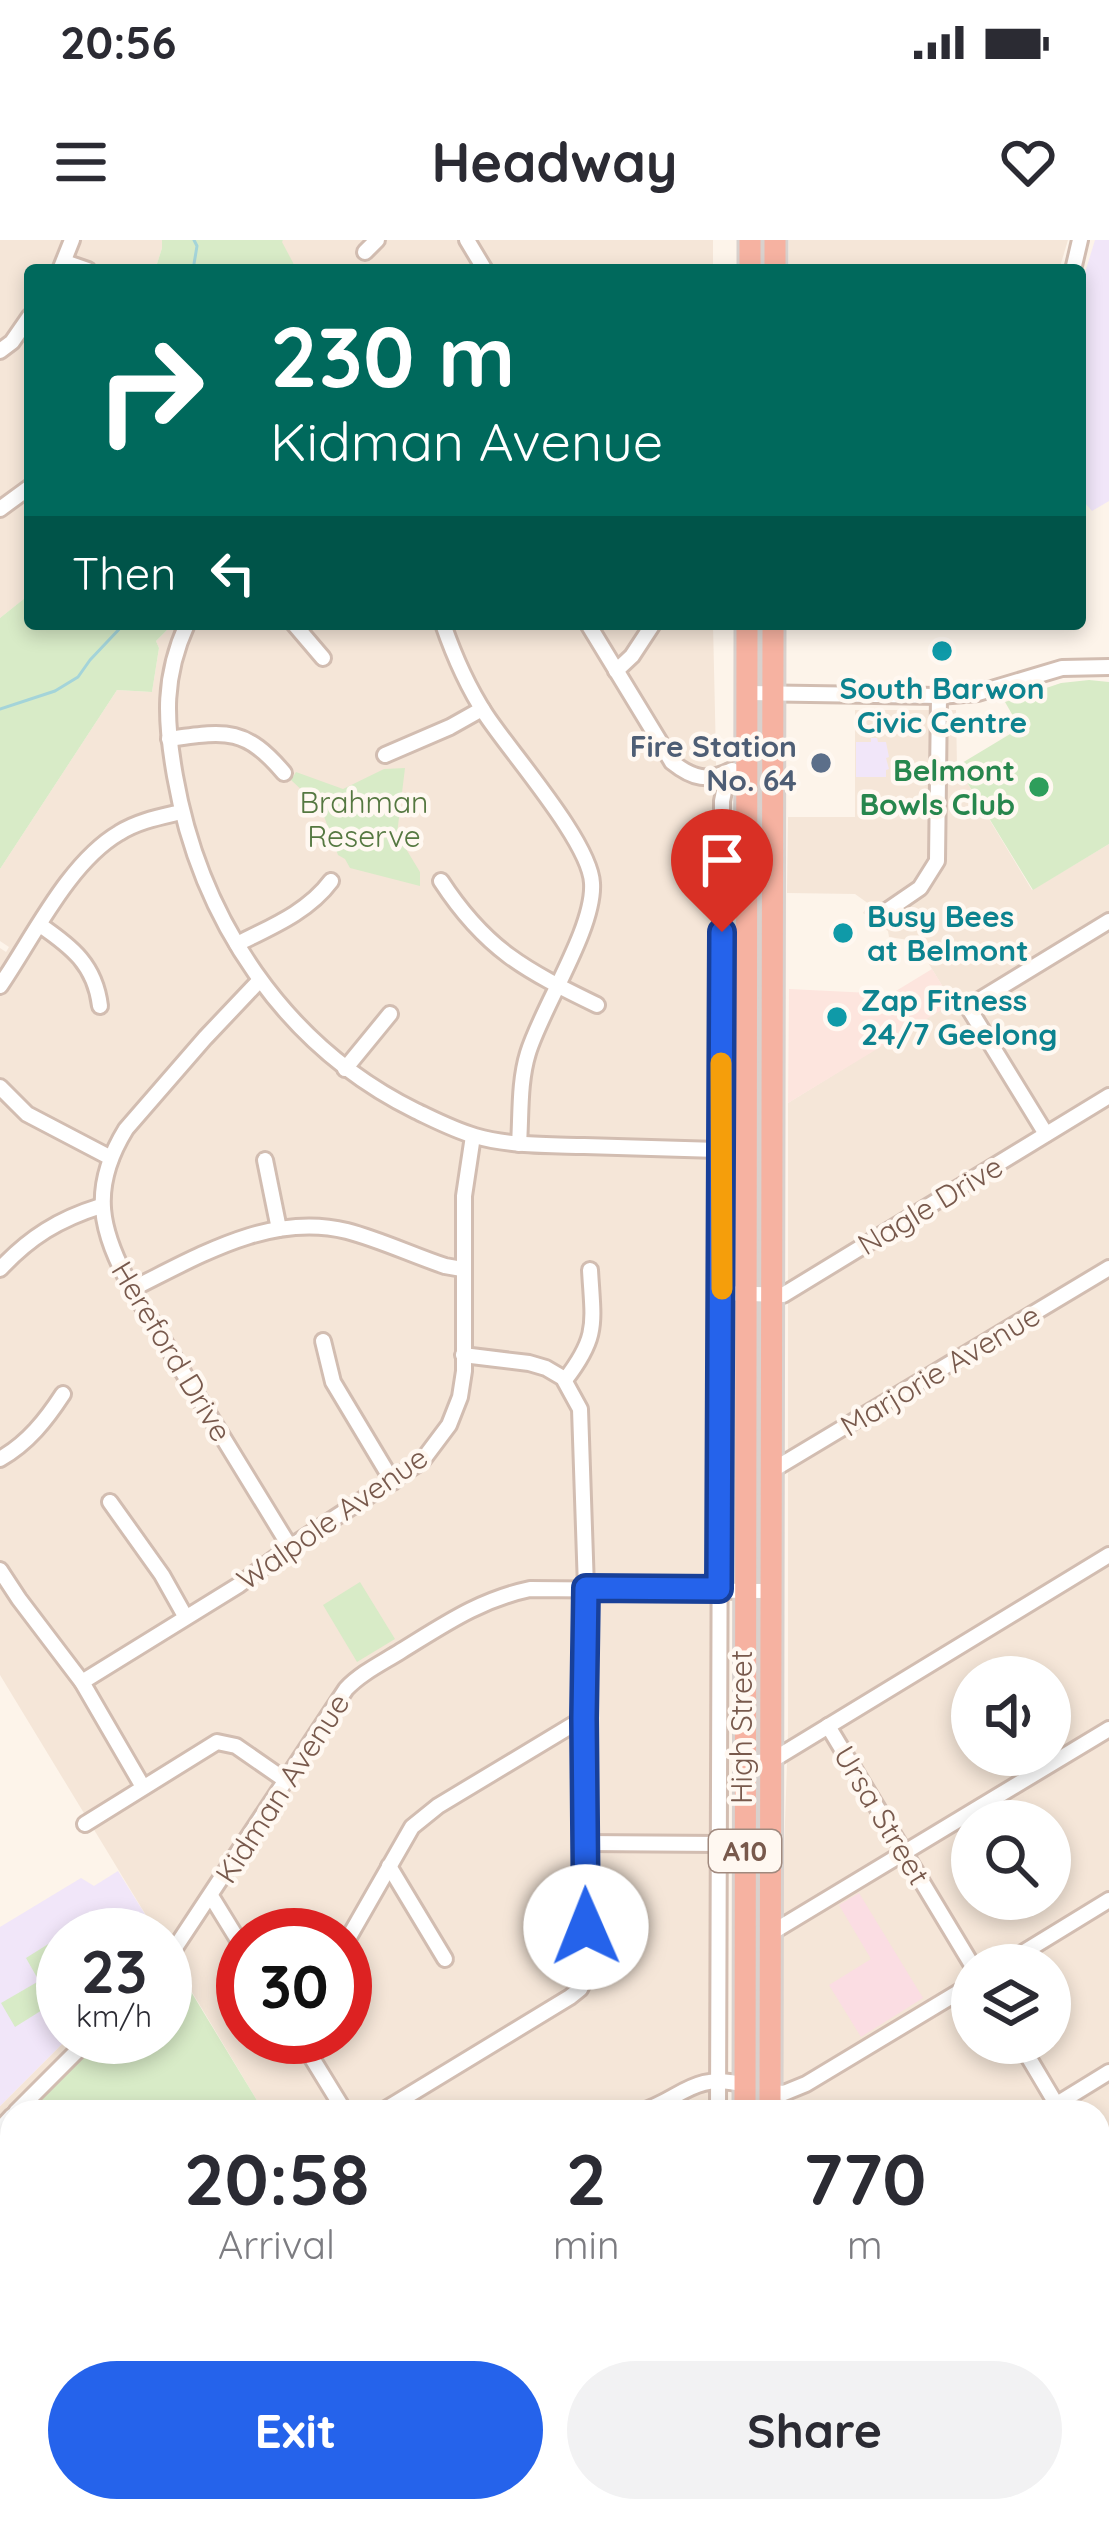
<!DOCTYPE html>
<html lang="en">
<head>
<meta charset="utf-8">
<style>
  body { margin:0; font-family:Quicksand,sans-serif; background:#f2f2f3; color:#2b2b33; height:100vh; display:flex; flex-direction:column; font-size:45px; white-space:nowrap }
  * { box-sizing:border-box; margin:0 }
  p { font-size:39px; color:#7c7c81 }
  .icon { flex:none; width:66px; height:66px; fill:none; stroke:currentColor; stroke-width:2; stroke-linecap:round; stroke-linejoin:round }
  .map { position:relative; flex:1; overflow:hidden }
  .side { position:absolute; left:0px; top:1860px; width:1110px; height:423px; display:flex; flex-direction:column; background:#fff; border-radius:36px 36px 0 0; box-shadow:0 6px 18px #0003 }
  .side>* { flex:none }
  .guide { position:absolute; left:24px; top:24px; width:1062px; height:366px; border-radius:12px; box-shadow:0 6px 18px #0003; background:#00695c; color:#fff; overflow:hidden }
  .tools { position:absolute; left:951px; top:1416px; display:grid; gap:24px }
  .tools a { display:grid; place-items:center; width:120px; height:120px; border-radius:50%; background:#fff; box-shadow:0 6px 18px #0003; font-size:60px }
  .speed { position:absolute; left:36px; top:1668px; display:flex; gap:24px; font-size:60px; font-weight:700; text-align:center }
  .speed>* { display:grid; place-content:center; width:156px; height:156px; border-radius:50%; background:#fff; box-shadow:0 6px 18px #0003; line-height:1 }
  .speed small { font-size:30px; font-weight:400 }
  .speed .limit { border:18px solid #d22; background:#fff; color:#111 }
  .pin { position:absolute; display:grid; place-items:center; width:102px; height:102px; color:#fff; margin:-123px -51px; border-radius:50% 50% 50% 0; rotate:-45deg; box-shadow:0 0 12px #0007 }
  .pin .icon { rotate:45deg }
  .me { position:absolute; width:132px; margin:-66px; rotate:359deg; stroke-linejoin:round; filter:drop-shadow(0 0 9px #0008) }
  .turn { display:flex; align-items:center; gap:42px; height:252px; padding:0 48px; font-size:54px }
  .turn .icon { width:156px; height:156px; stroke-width:2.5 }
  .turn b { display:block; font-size:84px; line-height:102px }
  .then { display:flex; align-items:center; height:114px; padding:0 48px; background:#0003; gap:24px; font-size:45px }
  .eta { display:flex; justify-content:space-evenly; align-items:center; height:204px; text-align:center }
  .eta b { font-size:72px; font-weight:700; line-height:84px }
  .action { display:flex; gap:24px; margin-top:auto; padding:24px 48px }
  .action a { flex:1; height:138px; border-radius:72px; background:#2563eb; color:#fff; font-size:48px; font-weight:700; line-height:138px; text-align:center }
  .action a+a { background:#f2f2f3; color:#2b2b33 }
  .status { display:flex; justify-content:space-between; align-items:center; height:84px; padding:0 60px; background:#fff; direction:ltr }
  .status svg { height:33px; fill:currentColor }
  header { display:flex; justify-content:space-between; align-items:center; height:156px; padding:0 48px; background:#fff; font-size:54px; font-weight:700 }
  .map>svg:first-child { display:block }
  .residential { fill:#f5e6d8; fill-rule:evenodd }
  .commercial { fill:#fde5de }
  .education { fill:#f1e6f9 }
  .medical { fill:#fbdde3 }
  .green { fill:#d8ebc7 }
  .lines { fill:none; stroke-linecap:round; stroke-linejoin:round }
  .stream { stroke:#a4d4d9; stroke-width:3 }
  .minor-casing { stroke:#d2bdb1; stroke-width:20 }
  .highway-casing { stroke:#d9d1cd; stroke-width:27 }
  .minor { stroke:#fff; stroke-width:14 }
  .highway { stroke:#f6b2a1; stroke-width:21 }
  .route-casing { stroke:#184099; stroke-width:30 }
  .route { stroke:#2563eb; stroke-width:21 }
  .slow { stroke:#f59e0b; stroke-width:21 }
  .culture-dot { fill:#0f9aa8; stroke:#fff8f1; stroke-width:4.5 }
  .service-dot { fill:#5c6f8a; stroke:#fff8f1; stroke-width:4.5 }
  .leisure-dot { fill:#2e9e5b; stroke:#fff8f1; stroke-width:4.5 }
  .labels { text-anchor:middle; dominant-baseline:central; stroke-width:9; stroke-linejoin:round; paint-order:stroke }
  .shield { fill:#fff8f1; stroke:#a0897e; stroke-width:3 }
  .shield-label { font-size:27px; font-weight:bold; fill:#78594c }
  .culture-label { font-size:30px; font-weight:bold; fill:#0d838f; stroke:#fff8f1; text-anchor:start }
  .service-label { font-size:30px; font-weight:bold; fill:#4e5e75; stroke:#fff8f1; text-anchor:end }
  .leisure-label { font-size:30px; font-weight:bold; fill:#27864d; stroke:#fff8f1; text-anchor:end }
  .park-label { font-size:30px; fill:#557841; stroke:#fff8f1 }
  .street-label { font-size:30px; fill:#78594c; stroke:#fff8f1 }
</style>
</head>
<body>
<div class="status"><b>20:56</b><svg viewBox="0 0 49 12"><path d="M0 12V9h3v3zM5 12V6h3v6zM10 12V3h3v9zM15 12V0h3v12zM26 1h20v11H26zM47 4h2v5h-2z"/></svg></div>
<header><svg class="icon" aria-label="menu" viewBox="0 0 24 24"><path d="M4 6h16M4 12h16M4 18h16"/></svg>Headway<svg class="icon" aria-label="heart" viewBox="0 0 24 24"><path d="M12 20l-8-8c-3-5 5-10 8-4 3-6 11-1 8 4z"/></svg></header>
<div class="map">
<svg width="1109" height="2281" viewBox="0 0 1109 2281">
  <rect width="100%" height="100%" fill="#fdf4ea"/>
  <g class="residential">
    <polygon points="0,0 162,0 162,8 155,30 30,30 30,354 0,378"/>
    <polygon points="283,0 713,0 713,30 297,30 281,2"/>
    <polygon points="789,0 1068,0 1059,30 789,30"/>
    <path d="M 173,384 L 713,384 L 716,517 L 715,1850 L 713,1872 L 264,1872 L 174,1722 L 165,1733 L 165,1695 L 158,1695 L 0,1435 L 0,708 L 6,712 L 9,707 L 0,701 L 0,629 L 117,450 L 152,452 L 159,408 L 156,401 ZM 243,1695 L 345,1695 L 345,1797 L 243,1797 Z"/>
    <path d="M 855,470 L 956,470 L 957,526 L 1032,650 L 1109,604 L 1109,2281 L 582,2281 L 598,2271 L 1098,2271 L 1098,1872 L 780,1872 L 781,1702 L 788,1493 L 788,863 L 952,762 L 915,701 L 889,697 L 888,691 L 863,673 L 869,664 L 855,654 L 787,653 L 788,577 L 855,577 ZM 972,1437 L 1050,1437 L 1050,1515 L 972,1515 ZM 972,1581 L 1050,1581 L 1050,1659 L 972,1659 ZM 972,1725 L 1050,1725 L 1050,1803 L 972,1803 Z"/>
    <polygon points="69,1797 101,1797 26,1872 12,1872 12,1886 0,1898 0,1866"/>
    <polygon points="12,2171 12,2271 481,2271 465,2281 0,2281 0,2178"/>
  </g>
  <polygon class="commercial" points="932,729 953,763 788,863 789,749 891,754"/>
  <g class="education">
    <polygon points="1095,0 1109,0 1109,261 1092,271 1080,257 1080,49"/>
    <polygon points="871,498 877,498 878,502 886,502 889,517 886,518 889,529 886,530 886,537 856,537 856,502 871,502"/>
    <polygon points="118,1631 158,1695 63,1695 63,1797 69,1797 0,1866 0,1687 81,1638 94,1646"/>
  </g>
  <polygon class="medical" points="859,1653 923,1758 861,1797 829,1745 871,1719 839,1665"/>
  <g class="green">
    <polygon points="162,0 283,0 282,2 297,30 155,30 162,8"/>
    <polygon points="30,354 30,384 173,384 156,401 159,408 152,452 117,450 0,629 0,378"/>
    <polygon points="1089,440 1109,442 1109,604 1033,650 957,526 1020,488 1005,462 1061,443"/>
    <polygon points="405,528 397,594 420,632 420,646 350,628 345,619 338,615 321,568 291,540 296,532 343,549 384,529"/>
    <polygon points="360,1342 395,1399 357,1422 323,1365"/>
    <polygon points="104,1669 119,1695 63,1695 63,1757 15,1787 1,1763 39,1741 26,1718"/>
    <polygon points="173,1722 264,1872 26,1872 101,1797 165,1797 165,1733"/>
    <polygon points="12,1886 12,2171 0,2178 0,1898"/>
  </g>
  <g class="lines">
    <g class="stream">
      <polyline points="193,30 197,6 194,0"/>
      <polyline points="0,469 55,451 78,437 90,420 124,384"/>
    </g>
    <defs>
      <g id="minor">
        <polyline points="467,0 485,30"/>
        <polyline points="365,12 377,0"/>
        <polyline points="65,22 88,30"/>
        <polyline points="60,30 72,0"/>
        <polyline points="1073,30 1080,0"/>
        <polyline points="0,111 12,102 30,76"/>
        <polyline points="0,269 30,247"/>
        <path d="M 187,384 C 163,437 165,479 175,536 C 200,679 284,806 416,871 C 435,880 454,890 475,896 C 510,906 547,905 584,906 C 629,907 675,909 721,910"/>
        <polyline points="294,384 323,418"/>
        <path d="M 443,384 C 454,416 467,446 486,475 C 511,513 590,602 592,643 C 595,688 542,767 528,813 C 519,842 521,875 519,904"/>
        <path d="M 588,384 L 672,522 C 693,539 708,542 732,530"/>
        <polyline points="616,431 632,416 653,384"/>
        <polyline points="747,453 939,456 978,453 1062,428 1109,427"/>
        <path d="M 169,499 C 226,491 245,487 284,533"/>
        <polyline points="385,515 450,487 482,469"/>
        <path d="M 441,641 C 486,710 525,730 597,765"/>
        <polyline points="885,672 920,648 937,621 939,456"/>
        <path d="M 40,685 C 72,707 95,725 100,766"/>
        <path d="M 237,704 C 271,687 308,672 331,641"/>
        <path d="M 259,741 L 205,798 L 126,889 C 89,949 100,991 132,1049 L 290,1307"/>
        <path d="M 0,746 C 33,698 68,623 119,593 C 138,581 160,577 181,572"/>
        <polyline points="345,829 390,774"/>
        <polyline points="0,847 27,874 111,918"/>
        <polyline points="1046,894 968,767 1109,681"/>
        <polyline points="265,920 279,989"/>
        <path d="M 0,1029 C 30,997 59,979 101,966"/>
        <path d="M 132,1049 C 199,1016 270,972 347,991 C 381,1000 412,1015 445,1026 L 462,1029"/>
        <polyline points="722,1053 783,1055 1109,856"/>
        <polyline points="323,1101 333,1142 393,1242"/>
        <path d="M 565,1140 C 599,1096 593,1083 590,1030"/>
        <path d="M 0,1219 C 28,1203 46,1180 63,1154"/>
        <polyline points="771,1231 1109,1028"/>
        <polyline points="110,1262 162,1335 185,1376"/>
        <polyline points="0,1330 19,1359 82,1442 143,1547"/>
        <polyline points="82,1442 239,1345 290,1307 422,1221 449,1185 460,1157 464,1131 464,956 473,896"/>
        <polyline points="828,1486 972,1725"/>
        <polyline points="745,1523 771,1521 1109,1315"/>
        <polyline points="85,1584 217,1502 236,1506 285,1540"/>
        <polyline points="585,1603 719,1604"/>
        <polyline points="389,1626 445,1719"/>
        <polyline points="211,1656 243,1708"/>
        <polyline points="771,1693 1109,1489"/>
        <polyline points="345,1704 412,1587 438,1566 584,1478"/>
        <path d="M 165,1723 L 346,1449 C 361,1433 382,1423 401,1411 C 445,1384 479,1360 530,1349 L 771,1351"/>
        <polyline points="1003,1725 1109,1660"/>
        <polyline points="299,1797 345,1872"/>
        <polyline points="1020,1803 1061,1872"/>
        <polyline points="770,1852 784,1853 806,1844 972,1744"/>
        <polyline points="16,1872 91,1797"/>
        <polyline points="381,1872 570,1757 580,1749 586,1737 584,1478 586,1348 580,1169 563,1138 546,1128 529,1123 463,1115"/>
        <path d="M 640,1872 C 682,1859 693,1831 745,1845"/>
        <polyline points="718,1872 722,561 728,532"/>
        <polyline points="1044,1872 1109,1832"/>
        <polyline points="0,1889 12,1876"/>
        <polyline points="1098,1933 1109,1951"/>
        <polyline points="1098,1992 1109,1985"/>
        <polyline points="1098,2181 1109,2174"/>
        <polyline points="0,2255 12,2248"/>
        <polyline points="202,2271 208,2281"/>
        <polyline points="1036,2271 1042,2281"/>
        <polyline points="263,2281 279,2271"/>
        <polyline points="561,2281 577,2271"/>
        <polyline points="770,2281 770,2271"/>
        <polyline points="932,2281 949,2271"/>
      </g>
      <g id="highway">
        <polyline points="750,30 750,0"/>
        <polyline points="775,30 775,0"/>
        <polyline points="745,1872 747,384"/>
        <polyline points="770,1872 773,384"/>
        <polyline points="488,2281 504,2271"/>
        <polyline points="531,2281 547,2271"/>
      </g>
    </defs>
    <use href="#minor" class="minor-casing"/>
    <use href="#highway" class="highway-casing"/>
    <use href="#minor" class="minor"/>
    <use href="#highway" class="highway"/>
  </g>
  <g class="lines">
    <defs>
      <polyline id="route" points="586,1687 584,1478 586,1348 719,1349 722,692"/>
    </defs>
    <use href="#route" class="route-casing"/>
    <use href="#route" class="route"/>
    <polyline class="slow" points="721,823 722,1049"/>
  </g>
  <g class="culture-dot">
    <circle cx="942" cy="411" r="12"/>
    <circle cx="843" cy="693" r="12"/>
    <circle cx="837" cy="777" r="12"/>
  </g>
  <circle class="service-dot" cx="821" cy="523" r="12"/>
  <circle class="leisure-dot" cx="1039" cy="547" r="12"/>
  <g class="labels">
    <rect class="shield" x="709" y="1590" width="72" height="42" rx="9"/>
    <g class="shield-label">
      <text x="745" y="1611">A10</text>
    </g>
    <g class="culture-label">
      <text x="942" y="448" text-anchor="middle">South Barwon<tspan x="942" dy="34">Civic Centre</tspan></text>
      <text x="867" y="676">Busy Bees<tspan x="867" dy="34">at Belmont</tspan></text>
      <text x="861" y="760">Zap Fitness<tspan x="861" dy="34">24/7 Geelong</tspan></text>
    </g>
    <g class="service-label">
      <text x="797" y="506">Fire Station<tspan x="797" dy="34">No. 64</tspan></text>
    </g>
    <g class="leisure-label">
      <text x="1015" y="530">Belmont<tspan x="1015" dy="34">Bowls Club</tspan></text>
    </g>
    <g class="park-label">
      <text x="364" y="562">Brahman<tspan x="364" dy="34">Reserve</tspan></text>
    </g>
    <g class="street-label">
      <text transform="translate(930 965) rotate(-31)">Nagle Drive</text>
      <text transform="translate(172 1111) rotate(59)">Hereford Drive</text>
      <text transform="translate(940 1130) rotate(-31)">Marjorie Avenue</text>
      <text transform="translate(332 1278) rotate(-35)">Walpole Avenue</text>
      <text transform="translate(741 1487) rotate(-90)">High Street</text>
      <text transform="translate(282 1548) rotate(-57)">Kidman Avenue</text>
      <text transform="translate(882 1575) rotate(59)">Ursa Street</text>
    </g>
  </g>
</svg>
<div class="tools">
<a><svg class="icon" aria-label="sound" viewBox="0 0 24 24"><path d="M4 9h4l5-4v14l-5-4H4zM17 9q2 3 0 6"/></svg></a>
<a><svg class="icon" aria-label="search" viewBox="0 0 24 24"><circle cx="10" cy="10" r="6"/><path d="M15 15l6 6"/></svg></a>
<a><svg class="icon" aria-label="layers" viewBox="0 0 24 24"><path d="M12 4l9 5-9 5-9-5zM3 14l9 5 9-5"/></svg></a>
</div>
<div class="speed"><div>23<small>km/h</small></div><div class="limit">30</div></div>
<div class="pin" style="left:722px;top:692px;background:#d93025"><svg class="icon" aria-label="arrive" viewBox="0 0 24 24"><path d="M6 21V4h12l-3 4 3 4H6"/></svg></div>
<svg class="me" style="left:586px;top:1687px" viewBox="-20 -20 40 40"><circle r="19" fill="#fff"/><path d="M0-13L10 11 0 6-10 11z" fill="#2563eb"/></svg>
<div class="guide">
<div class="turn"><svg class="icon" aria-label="right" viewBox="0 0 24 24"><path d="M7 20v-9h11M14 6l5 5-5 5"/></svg><div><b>230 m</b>Kidman Avenue</div></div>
<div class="then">Then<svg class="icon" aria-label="left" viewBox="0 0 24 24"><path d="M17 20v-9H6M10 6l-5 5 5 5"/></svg></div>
</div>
<section class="side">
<div class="eta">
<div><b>20:58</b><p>Arrival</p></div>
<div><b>2</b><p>min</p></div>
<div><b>770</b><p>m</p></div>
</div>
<div class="action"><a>Exit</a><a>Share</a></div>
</section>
</div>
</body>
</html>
